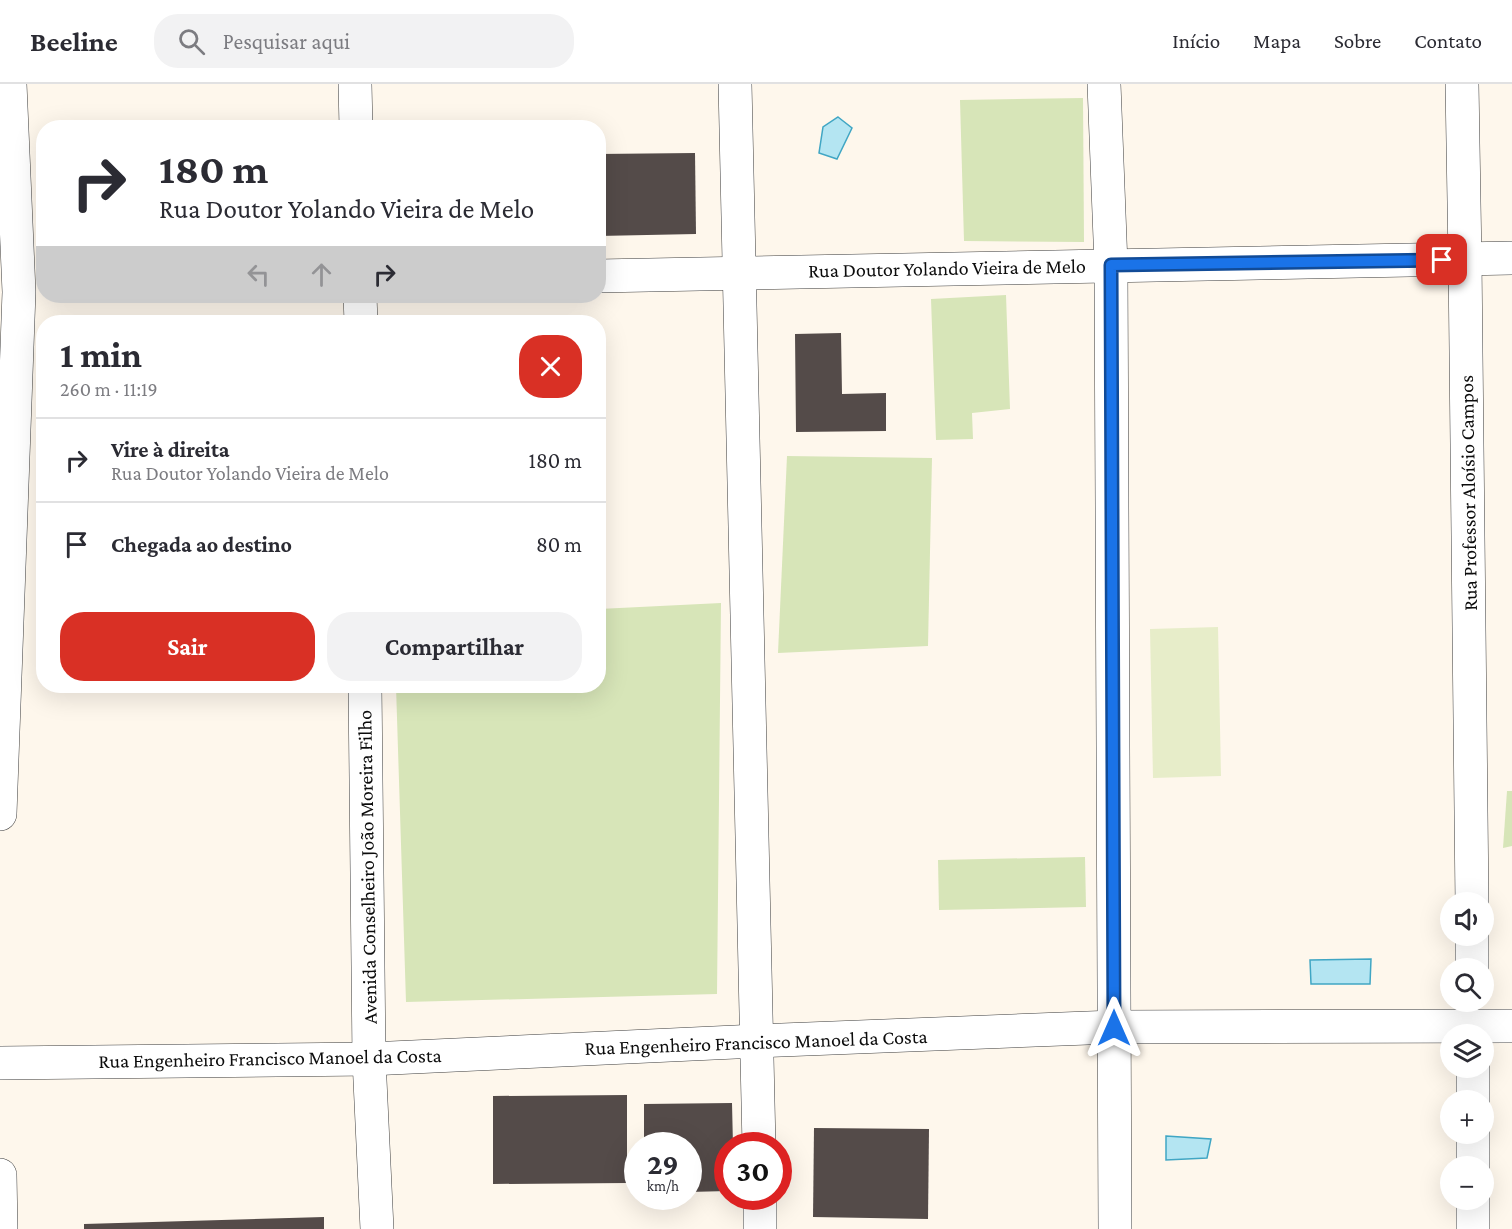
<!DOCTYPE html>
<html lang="pt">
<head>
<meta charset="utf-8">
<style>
  body { margin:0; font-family:"Crimson Pro",serif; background:#f2f2f3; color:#2b2b33; height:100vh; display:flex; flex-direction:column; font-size:22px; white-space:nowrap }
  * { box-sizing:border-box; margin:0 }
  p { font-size:20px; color:#7c7c81 }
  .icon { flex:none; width:33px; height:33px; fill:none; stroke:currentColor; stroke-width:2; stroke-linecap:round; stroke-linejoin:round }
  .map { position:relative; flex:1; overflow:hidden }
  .side { position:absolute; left:36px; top:231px; width:570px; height:378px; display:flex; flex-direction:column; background:#fff; border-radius:24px; box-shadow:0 6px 24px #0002 }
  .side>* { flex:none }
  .hud { position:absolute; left:36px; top:36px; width:570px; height:183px; border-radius:24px; box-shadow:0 6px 24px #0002; background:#fff; color:#2b2b33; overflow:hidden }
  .fabs { position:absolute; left:1440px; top:808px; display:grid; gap:12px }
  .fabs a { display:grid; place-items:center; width:54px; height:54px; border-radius:50%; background:#fff; box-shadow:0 6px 24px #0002; font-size:30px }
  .speed { position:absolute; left:624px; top:1048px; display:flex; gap:12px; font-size:30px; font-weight:700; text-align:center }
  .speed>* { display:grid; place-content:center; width:78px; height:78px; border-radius:50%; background:#fff; box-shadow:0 6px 24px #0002; line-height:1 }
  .speed small { font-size:15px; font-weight:400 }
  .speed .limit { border:9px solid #d22; background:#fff; color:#111 }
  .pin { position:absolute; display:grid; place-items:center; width:51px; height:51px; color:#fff; margin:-26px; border-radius:12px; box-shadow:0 3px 9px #0006 }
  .me { position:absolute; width:66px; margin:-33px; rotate:0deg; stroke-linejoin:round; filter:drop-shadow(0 0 4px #0008) }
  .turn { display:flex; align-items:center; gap:21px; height:126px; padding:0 24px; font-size:27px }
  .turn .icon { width:78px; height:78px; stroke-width:2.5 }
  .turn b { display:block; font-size:42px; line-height:51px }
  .lanes { display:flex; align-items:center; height:57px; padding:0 24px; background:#0003; justify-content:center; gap:30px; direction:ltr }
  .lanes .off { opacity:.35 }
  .round { display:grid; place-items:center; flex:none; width:63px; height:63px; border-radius:24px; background:#f2f2f3 }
  .headline { display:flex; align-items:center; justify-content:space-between; height:102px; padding:0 24px }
  h1 { font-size:36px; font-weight:700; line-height:45px }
  .action { display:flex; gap:12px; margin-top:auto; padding:12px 24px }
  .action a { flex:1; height:69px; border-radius:24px; background:#d93025; color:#fff; font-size:24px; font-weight:700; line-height:69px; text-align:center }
  .action a+a { background:#f2f2f3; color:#2b2b33 }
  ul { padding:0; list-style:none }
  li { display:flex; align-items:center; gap:18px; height:84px; padding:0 24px; border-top:2px solid #e1e1e2 }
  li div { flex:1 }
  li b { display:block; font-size:22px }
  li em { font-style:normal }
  header { display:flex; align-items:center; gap:36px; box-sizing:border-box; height:84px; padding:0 30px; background:#fff; border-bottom:2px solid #e1e1e2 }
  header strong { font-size:28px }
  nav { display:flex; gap:33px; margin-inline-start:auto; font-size:21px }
  .search { width:420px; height:54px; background:#f2f2f3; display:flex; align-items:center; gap:15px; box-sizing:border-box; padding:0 21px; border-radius:24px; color:#7c7c81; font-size:22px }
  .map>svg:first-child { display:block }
  .green { fill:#d7e5b8 }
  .pitch { fill:#e7edc9 }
  .water { fill:#b4e5f2; stroke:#40a6c4; stroke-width:1.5 }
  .building { fill:#544b49 }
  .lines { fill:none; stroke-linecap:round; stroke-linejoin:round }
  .minor-casing { stroke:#3f3f3f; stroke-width:34 }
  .minor { stroke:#fff; stroke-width:33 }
  .route-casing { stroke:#114b97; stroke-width:15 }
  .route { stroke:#1a73e8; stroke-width:10 }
  .labels { text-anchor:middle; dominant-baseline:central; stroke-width:6; stroke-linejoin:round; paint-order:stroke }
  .street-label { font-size:20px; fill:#0c0c0c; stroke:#fff }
</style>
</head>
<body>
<header>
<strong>Beeline</strong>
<div class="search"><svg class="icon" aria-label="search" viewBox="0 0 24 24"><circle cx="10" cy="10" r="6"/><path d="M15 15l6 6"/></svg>Pesquisar aqui</div>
<nav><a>Início</a><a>Mapa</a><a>Sobre</a><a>Contato</a></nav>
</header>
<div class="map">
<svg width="1512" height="1145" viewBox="0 0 1512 1145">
  <rect width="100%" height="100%" fill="#fef7ec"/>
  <g class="green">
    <polygon points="1083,14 1084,158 964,157 960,16"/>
    <polygon points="1006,211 1010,325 972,329 973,355 936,356 931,215"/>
    <polygon points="787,372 932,374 928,562 778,569"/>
    <polygon points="721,519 717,910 406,918 396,602 598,602 599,525"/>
    <polygon points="1507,707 1512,707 1512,762 1503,764"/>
    <polygon points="1085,773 1086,823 939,826 938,776"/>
  </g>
  <polygon class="pitch" points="1218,543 1221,692 1153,694 1150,545"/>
  <g class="water">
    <polygon points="838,33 852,44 837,75 819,69 823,43"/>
    <polygon points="1371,875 1370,900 1311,900 1310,876"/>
    <polygon points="1166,1052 1211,1055 1207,1074 1166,1076"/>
  </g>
  <g class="building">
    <polygon points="695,69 696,150 598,152 598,70"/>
    <polygon points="841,249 842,310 886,309 886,347 796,348 795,250"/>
    <polygon points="627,1011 627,1099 493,1100 493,1012"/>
    <polygon points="732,1019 733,1062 728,1062 728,1107 688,1108 688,1062 644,1062 644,1020"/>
    <polygon points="814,1044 929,1045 928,1135 813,1133"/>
    <polygon points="324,1133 324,1145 84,1145 84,1140"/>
  </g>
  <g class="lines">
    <defs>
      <g id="minor">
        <polyline points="355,0 356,44"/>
        <polyline points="735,0 759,1062"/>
        <polyline points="1104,0 1111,181 1115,1145"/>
        <polyline points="1462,0 1465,176 1472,819"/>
        <polyline points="598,192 1512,174"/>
        <polyline points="360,212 361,238"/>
        <polyline points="365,602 369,975 377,1145"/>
        <polyline points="0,730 19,208 10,0"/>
        <polyline points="1472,852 1472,885"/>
        <polyline points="0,979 369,975 757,957 1114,943 1512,942"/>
        <polyline points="1473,1017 1473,984"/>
        <polyline points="1473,1083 1473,1050"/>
        <polyline points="0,1091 1,1145"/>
        <polyline points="760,1113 760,1145"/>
        <polyline points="1473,1145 1473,1116"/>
      </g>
    </defs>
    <use href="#minor" class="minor-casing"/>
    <use href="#minor" class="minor"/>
  </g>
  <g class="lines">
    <defs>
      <polyline id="route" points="1114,944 1111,181 1442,176"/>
    </defs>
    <use href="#route" class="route-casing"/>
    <use href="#route" class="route"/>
  </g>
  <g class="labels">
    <g class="street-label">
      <text transform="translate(947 184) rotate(-1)">Rua Doutor Yolando Vieira de Melo</text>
      <text transform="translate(1468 409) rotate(-91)">Rua Professor Aloísio Campos</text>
      <text transform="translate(367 783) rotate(-91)">Avenida Conselheiro João Moreira Filho</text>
      <text transform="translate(756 958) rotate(-2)">Rua Engenheiro Francisco Manoel da Costa</text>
      <text transform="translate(270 974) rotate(-1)">Rua Engenheiro Francisco Manoel da Costa</text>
    </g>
  </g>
</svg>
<div class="fabs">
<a><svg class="icon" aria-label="sound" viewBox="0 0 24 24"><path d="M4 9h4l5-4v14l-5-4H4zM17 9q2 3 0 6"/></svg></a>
<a><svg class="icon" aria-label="search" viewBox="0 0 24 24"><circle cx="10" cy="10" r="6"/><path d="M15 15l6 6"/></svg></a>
<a><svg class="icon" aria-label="layers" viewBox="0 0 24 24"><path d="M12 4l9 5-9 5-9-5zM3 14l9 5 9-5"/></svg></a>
<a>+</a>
<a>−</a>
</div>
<div class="speed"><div>29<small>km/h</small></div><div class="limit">30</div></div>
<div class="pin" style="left:1442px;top:176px;background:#d93025"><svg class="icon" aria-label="arrive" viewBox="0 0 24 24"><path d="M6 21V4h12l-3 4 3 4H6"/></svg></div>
<svg class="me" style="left:1114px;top:944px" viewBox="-20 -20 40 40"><path d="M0-17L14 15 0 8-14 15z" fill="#1a73e8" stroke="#fff" stroke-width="4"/></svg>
<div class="hud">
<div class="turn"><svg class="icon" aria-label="right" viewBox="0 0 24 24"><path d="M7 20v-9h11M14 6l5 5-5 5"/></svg><div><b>180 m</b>Rua Doutor Yolando Vieira de Melo</div></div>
<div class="lanes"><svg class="icon off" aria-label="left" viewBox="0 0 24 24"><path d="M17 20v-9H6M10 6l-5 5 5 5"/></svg><svg class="icon off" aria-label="ahead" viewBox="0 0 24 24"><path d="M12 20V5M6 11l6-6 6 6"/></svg><svg class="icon" aria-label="right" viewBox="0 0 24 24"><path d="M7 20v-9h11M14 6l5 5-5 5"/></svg></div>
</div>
<section class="side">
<div class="headline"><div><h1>1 min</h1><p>260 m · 11:19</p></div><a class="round" style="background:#d93025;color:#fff"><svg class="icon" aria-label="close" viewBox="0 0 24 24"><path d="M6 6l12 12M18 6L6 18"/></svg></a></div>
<ul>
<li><svg class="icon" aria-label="right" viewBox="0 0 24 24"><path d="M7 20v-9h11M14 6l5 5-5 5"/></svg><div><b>Vire à direita</b><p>Rua Doutor Yolando Vieira de Melo</p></div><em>180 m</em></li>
<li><svg class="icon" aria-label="arrive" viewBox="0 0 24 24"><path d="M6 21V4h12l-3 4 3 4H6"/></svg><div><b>Chegada ao destino</b></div><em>80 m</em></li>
</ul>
<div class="action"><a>Sair</a><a>Compartilhar</a></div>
</section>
</div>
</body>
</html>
